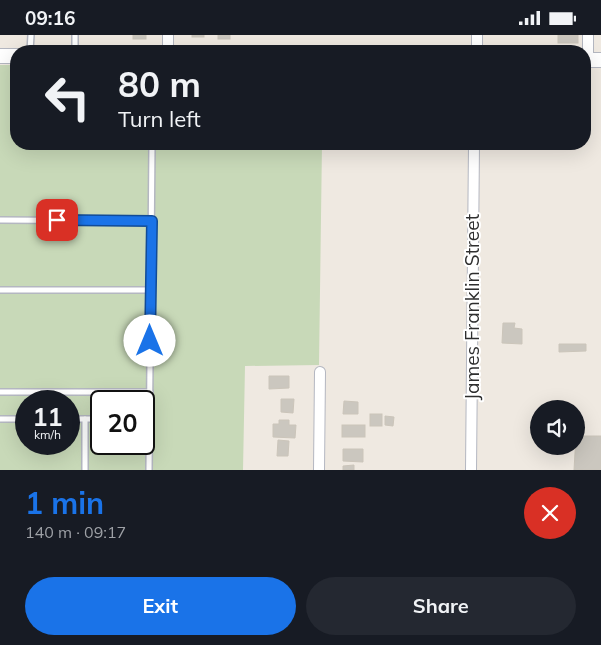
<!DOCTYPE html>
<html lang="en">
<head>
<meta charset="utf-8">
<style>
  body { margin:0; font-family:Mulish,sans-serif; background:#242831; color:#f1f3f6; height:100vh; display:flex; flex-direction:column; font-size:19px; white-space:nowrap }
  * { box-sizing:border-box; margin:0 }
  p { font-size:16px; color:#9ea1a6 }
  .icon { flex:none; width:28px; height:28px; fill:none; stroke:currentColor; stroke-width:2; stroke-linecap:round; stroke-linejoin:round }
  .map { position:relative; height:435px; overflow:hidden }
  .details { display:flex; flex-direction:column; background:#171b24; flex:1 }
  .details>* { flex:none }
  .guide { position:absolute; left:10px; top:10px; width:581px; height:105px; border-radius:20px; box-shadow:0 5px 20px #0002; background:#171b24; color:#f1f3f6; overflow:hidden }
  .controls { position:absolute; left:530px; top:365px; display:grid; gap:10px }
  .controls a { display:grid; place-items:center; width:55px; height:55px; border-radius:50%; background:#171b24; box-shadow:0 5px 20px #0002; font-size:25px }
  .speed { position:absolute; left:15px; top:355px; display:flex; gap:10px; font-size:25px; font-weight:700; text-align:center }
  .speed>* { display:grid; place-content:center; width:65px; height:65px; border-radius:50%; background:#171b24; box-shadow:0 5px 20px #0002; line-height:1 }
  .speed small { font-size:12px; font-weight:400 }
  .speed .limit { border:2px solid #111; border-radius:8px; background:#fff; color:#111 }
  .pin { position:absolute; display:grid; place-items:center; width:42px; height:42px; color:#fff; margin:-21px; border-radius:10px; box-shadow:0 2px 8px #0006 }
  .me { position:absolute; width:55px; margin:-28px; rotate:0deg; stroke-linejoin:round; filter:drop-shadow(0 0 4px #0008) }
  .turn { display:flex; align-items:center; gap:18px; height:105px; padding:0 25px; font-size:22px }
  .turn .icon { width:65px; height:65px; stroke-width:2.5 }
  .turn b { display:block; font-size:35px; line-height:42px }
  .round { display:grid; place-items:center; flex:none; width:52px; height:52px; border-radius:26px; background:#242831 }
  .overview { display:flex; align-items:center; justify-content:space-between; height:85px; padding:0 25px }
  h1 { font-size:30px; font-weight:700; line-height:38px; color:#1a73e8 }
  .action { display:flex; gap:10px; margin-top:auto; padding:10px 25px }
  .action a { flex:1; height:58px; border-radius:30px; background:#1a73e8; color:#fff; font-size:20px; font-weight:700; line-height:58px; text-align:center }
  .action a+a { background:#242831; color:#f1f3f6 }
  .status { display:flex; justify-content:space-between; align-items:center; height:35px; padding:0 25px; background:#171b24; direction:ltr }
  .status svg { height:14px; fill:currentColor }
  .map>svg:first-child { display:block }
  .cemetery { fill:#c8d9b8; fill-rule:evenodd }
  .building { fill:#cbc7bf; stroke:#cbc5ba }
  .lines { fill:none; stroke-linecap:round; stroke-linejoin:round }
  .lane-casing { stroke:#b4b7c1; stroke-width:8 }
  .street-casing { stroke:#b4b7c1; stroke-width:12 }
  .secondary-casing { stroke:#b4b7c1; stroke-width:16 }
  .lane { stroke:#fff; stroke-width:5 }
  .street { stroke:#fff; stroke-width:10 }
  .secondary { stroke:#fff; stroke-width:14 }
  .route-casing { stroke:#114b97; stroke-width:12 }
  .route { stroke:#1a73e8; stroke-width:9 }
  .labels { text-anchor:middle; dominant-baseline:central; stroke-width:4; stroke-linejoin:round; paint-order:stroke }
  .street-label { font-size:19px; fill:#2e2e2e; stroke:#fff }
</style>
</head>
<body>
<div class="status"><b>09:16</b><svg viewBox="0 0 49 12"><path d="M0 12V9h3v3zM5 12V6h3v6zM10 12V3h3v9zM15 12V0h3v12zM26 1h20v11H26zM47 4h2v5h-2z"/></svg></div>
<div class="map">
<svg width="601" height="435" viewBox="0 0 601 435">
  <rect width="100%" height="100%" fill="#efe9e1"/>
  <path class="cemetery" d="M 0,30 L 16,30 L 16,109 L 322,109 L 319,330 L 245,331 L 243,435 L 0,435 ZM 26,366 L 69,366 L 69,409 L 26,409 ZM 101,366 L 144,366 L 144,409 L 101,409 Z"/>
  <g class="building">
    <rect x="133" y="0" width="13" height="4"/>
    <rect x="192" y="0" width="12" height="2"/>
    <rect x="218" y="0" width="12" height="4"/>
    <rect x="558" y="0" width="20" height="8"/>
    <polygon points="503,288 515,288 514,293 522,294 522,309 502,308"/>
    <polygon points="559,309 586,309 586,316 559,317"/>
    <polygon points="269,341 289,341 289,353 269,354"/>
    <polygon points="281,364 294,364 293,378 281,377"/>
    <polygon points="344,366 358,367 358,379 343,379"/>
    <rect x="370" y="379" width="12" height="12"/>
    <polygon points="385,381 394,382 393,391 385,390"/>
    <polygon points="279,385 289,385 289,390 296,390 295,403 273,402 273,389 279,389"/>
    <rect x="342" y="390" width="23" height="12"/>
    <polygon points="576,401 601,401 601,435 574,435"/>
    <polygon points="278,405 289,406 288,421 277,421"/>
    <polygon points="343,414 363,414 363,427 343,426"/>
    <polygon points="354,430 354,435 343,435 343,431"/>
  </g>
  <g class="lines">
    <defs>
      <g id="lane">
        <polyline points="30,16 31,0"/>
        <polyline points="75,16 75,0"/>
        <polyline points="0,185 152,186"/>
        <polyline points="0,255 150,255"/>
        <polyline points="0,357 150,357"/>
        <polyline points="0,384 26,384"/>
        <polyline points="69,384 101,384"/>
        <polyline points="85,435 85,384"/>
        <polyline points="149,435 152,109"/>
      </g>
      <g id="street">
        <polyline points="168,16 168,0"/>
        <polyline points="477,16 477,0"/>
        <polyline points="588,25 588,0"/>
        <polyline points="319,435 320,337"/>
        <polyline points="471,435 474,109"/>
      </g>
      <g id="secondary">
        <polyline points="0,21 16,21"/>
        <polyline points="585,25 601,25"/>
      </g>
    </defs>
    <use href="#lane" class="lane-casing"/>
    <use href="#street" class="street-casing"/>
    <use href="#secondary" class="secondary-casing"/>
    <use href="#lane" class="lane"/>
    <use href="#street" class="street"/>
    <use href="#secondary" class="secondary"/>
  </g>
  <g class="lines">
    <defs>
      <polyline id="route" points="57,185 152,186 150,306"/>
    </defs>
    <use href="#route" class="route-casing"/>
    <use href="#route" class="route"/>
  </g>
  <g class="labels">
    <g class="street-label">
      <text transform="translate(472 272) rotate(-90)">James Franklin Street</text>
    </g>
  </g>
</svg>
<div class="controls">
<a><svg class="icon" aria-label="sound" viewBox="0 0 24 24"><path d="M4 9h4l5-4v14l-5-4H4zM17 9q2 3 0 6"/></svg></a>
</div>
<div class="speed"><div>11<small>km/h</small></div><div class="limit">20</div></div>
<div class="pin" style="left:57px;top:185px;background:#d93025"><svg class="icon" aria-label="arrive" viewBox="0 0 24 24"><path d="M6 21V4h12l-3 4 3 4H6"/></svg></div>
<svg class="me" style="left:150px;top:306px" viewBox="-20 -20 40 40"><circle r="19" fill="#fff"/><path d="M0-13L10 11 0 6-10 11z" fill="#1a73e8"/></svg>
<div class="guide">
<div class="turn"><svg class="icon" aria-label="left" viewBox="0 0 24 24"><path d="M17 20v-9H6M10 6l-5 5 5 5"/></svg><div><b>80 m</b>Turn left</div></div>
</div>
</div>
<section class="details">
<div class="overview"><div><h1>1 min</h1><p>140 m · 09:17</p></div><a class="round" style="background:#d93025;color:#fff"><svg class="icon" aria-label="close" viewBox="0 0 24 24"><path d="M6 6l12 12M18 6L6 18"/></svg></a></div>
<div class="action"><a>Exit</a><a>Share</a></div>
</section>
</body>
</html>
